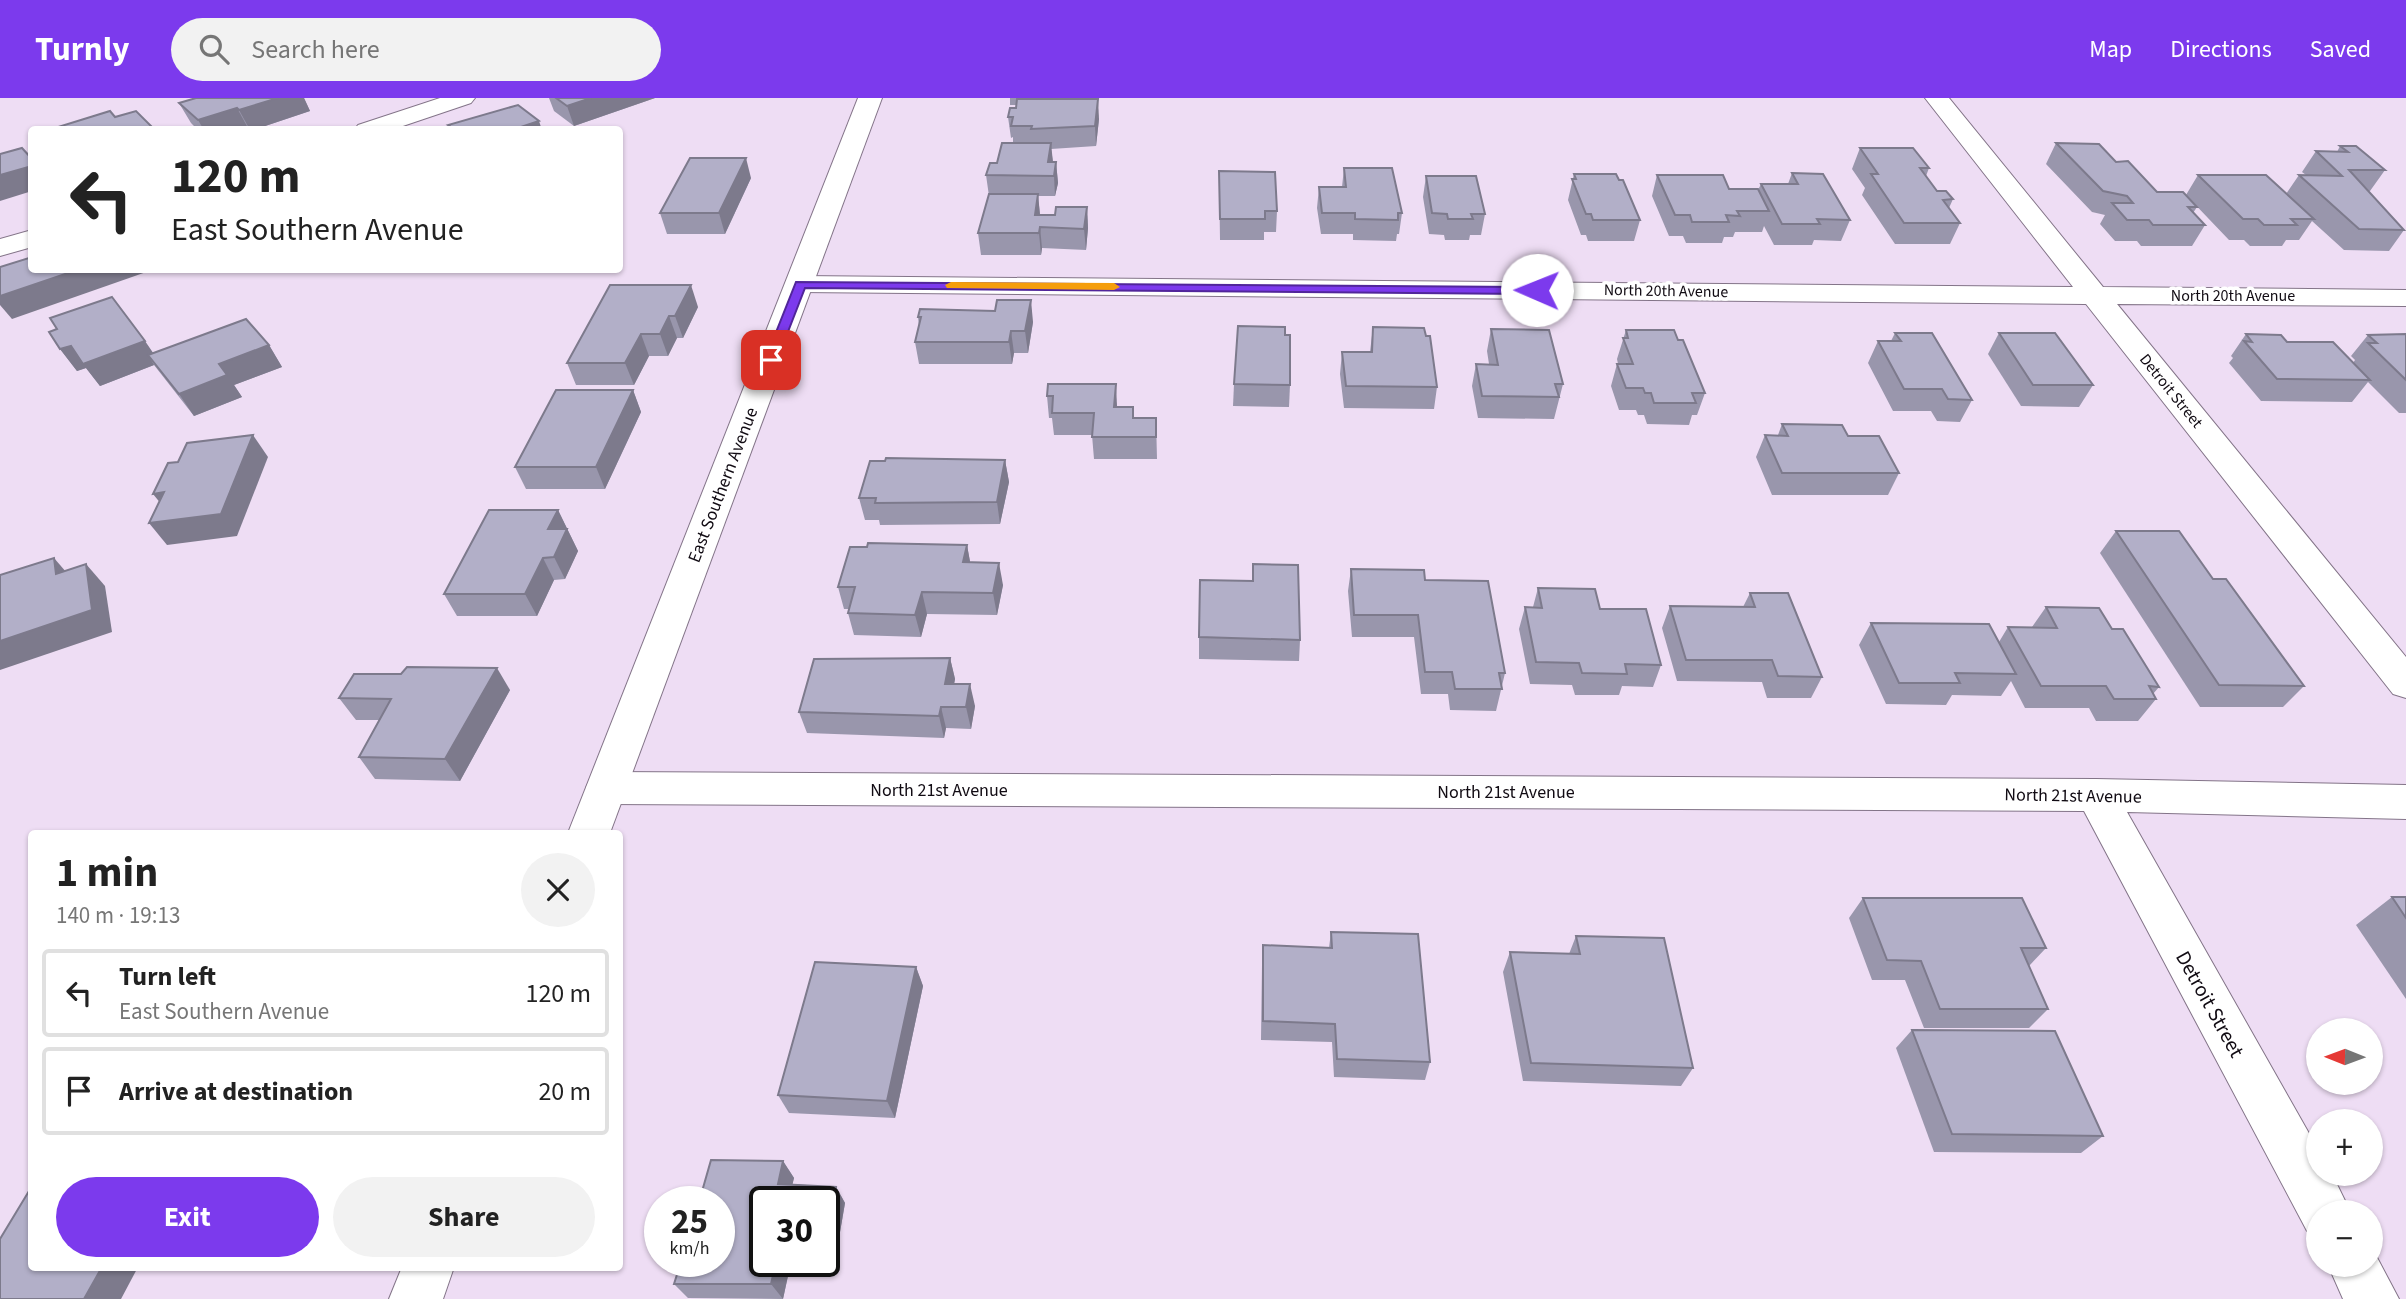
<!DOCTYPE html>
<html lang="en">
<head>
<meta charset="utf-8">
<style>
  body { margin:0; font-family:"Source Sans 3",sans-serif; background:#f2f2f2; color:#222; height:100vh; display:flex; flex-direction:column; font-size:26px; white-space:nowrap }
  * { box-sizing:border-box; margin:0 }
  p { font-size:23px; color:#767676 }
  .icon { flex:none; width:38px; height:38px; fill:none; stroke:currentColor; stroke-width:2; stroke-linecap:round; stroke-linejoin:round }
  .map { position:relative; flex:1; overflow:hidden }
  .drawer { position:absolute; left:28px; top:732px; width:595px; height:441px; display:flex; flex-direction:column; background:#fff; border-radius:7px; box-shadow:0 2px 5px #0004 }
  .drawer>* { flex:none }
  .guide { position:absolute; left:28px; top:28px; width:595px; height:147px; border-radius:7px; box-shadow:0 2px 5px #0004; background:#fff; color:#222; overflow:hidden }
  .needle { width:46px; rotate:271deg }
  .tools { position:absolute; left:2306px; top:920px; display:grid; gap:14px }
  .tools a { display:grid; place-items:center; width:77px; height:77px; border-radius:50%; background:#fff; box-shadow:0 2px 5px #0004; font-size:35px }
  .speed { position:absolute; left:644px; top:1088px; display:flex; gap:14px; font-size:35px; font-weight:700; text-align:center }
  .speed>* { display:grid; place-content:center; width:91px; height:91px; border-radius:50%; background:#fff; box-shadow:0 2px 5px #0004; line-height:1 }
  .speed small { font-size:18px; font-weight:400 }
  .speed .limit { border:4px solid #111; border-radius:10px; background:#fff; color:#111 }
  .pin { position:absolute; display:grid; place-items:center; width:60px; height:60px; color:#fff; margin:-30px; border-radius:14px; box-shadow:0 4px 10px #0006 }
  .me { position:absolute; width:77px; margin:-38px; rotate:271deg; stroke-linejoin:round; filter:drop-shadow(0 0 5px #0008) }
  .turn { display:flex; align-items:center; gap:24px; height:147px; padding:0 28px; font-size:32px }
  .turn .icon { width:91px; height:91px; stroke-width:2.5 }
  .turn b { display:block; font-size:49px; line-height:60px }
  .round { display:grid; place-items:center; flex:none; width:74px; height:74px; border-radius:37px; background:#f2f2f2 }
  .head { display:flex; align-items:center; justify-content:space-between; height:119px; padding:0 28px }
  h1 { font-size:42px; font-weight:700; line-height:52px }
  .cta { display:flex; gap:14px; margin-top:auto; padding:14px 28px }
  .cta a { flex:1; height:80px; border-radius:42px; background:#7c3aed; color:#fff; font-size:28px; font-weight:700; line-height:80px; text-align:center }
  .cta a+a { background:#f2f2f2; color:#222 }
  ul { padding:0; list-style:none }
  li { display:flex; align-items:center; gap:21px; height:88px; margin:0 14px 10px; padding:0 14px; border:4px solid #e0e0e0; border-radius:7px }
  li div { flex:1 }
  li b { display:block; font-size:26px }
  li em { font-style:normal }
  header { display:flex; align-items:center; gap:42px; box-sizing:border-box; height:98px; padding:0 35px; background:#7c3aed; color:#fff }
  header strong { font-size:33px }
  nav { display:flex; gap:38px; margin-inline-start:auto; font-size:24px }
  .search { width:490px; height:63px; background:#f2f2f2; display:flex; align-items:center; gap:18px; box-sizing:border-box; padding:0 24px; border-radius:38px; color:#767676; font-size:26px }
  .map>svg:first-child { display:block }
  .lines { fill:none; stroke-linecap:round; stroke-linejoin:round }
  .minor-casing { stroke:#837488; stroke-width:2 }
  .tertiary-casing { stroke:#837488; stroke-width:2 }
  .minor { fill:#fff; fill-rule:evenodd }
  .tertiary { fill:#fff; fill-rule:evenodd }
  .wall { fill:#9996ac }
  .shaded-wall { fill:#7d7a8c }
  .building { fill:#b2afc8; stroke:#7d7a8c; stroke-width:2 }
  .route { fill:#7c3aed; stroke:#51269a; stroke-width:2 }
  .slow { fill:#f59e0b }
  .labels { text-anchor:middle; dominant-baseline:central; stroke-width:7; stroke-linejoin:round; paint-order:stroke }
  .far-street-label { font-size:16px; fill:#110b13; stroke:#fff }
  .street-label { font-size:18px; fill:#110b13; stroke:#fff }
  .near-street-label { font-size:21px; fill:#110b13; stroke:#fff }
</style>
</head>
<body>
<header>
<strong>Turnly</strong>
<div class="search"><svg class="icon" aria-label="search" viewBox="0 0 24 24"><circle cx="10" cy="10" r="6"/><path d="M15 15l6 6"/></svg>Search here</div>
<nav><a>Map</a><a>Directions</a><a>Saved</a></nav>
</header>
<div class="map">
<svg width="2406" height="1201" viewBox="0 0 2406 1201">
  <rect width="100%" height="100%" fill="#eeddf4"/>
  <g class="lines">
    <defs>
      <g id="minor">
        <polygon points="440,0 475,0 471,5 391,32 354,32 358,27"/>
        <polygon points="1925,0 1949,0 2103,189 2406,192 2406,208 2117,206 2406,559 2406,600 2393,596 2086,206 800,194 790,192 786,186 790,180 800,178 2073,189"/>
        <polygon points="32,132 32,149 0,158 0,141"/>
        <polygon points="606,674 2096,681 2406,687 2406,721 2127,714 2319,1053 2319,1076 2332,1076 2351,1115 2319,1115 2319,1138 2307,1133 2084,713 606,706 592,702 586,690 592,678"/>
        <polygon points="2371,1148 2399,1201 2343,1201 2328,1167 2371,1167"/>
      </g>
      <g id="tertiary">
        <polygon points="858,0 882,0 610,735 568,735"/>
        <polygon points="402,1169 454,1169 443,1201 389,1201"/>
      </g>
    </defs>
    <use href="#minor" class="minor-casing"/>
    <use href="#tertiary" class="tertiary-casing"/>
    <use href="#minor" class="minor"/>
    <use href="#tertiary" class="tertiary"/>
  </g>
  <g class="wall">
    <polygon points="196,0 304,0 310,13 253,32 249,32 248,30 243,32 198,32 191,25 179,5"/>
    <polygon points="549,0 655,0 574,28 554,13"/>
    <polygon points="1010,0 1071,0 1071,1 1099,21 1096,48 1051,51 1053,64 1056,64 1058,85 1055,98 1038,98 1040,117 1055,117 1087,109 1088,130 1086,152 1042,150 1041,157 981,157 978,135 989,98 986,77 1013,45 1013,39 1011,40 1008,19 1016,10 1016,7 1010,7"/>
    <polygon points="2056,45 2116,64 2157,94 2197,109 2193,115 2205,127 2192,148 2141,148 2137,143 2115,143 2100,126 2105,117 2092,114 2046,66"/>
    <polygon points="2340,48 2385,72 2370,93 2368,93 2404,132 2389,153 2344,152 2312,123 2299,142 2286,142 2282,148 2250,148 2244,142 2229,142 2186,97 2198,77 2286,96 2299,77 2306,77 2302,74 2316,53 2337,54"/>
    <polygon points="1860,50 1929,70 1926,78 1937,93 1953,101 1949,110 1960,125 1950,146 1895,146 1862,97 1865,90 1852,71"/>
    <polygon points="1344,70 1402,115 1399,136 1397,136 1396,143 1353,142 1353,136 1321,136 1317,110 1319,89 1342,89"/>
    <polygon points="1219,73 1277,113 1276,134 1264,134 1264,142 1220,142"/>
    <polygon points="1792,75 1850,122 1841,143 1814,142 1812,147 1774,147 1764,128 1762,134 1735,134 1733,139 1724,139 1722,145 1686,145 1683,138 1669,138 1652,98 1657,77 1729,91 1758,92 1761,86 1788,86"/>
    <polygon points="1574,76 1640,122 1634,143 1588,143 1586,137 1581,137 1568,102"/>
    <polygon points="1426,78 1485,116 1481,137 1470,137 1469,142 1445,142 1444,137 1429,136 1423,99"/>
    <polygon points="751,80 725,136 667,136 660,115"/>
    <polygon points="610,187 698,209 683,240 677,240 668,258 649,258 634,287 576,287 567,265"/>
    <polygon points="918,219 1033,224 1028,255 1014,255 1012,266 919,266 915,244 919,228"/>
    <polygon points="1373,229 1437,289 1434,311 1344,310 1340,276 1342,254 1370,254"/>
    <polygon points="1491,231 1563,286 1554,321 1478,320 1472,288 1476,266 1489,266 1487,253"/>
    <polygon points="1626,232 1678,242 1705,295 1697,317 1692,317 1689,327 1647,326 1644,317 1638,317 1636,312 1619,312 1611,288 1617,266 1618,266 1617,261"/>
    <polygon points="1895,235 1972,302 1960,324 1937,323 1931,313 1893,313 1868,265 1878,243 1891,243"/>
    <polygon points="1999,235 2093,287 2079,309 2021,308 1988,256"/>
    <polygon points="2246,236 2287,244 2353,265 2355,262 2351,258 2368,237 2406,236 2406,315 2399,315 2368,284 2352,304 2261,303 2229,265 2233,260 2231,258"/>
    <polygon points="269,247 282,269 234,287 242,299 194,318 154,267 100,288 86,270 77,273 60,251 153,255"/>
    <polygon points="1048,286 1117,309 1133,309 1134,320 1156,320 1157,361 1094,361 1092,337 1054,337 1052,320 1049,320 1047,298"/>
    <polygon points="1234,286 1290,287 1289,309 1233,308"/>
    <polygon points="633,292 641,314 605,391 526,391 515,369"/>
    <polygon points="1782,326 1899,375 1888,397 1772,397 1756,359 1765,337 1778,337"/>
    <polygon points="1005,362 1009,384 1000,426 880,427 879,422 865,422 859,400"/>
    <polygon points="558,412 578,453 565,481 554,482 537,518 457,518 444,496"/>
    <polygon points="2116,433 2213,481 2304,588 2283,609 2200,609 2100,455"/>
    <polygon points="967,447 970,464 1003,487 997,517 927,516 921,539 854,537 848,515 849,511 844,511 838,489"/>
    <polygon points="1253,466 1300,542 1299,563 1199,561 1199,539 1252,483"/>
    <polygon points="1351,471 1425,482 1505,575 1496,613 1450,612 1448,596 1421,596 1414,539 1352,539 1348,493"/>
    <polygon points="1538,490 1600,511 1661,567 1653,589 1622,588 1619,597 1575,597 1572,587 1530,586 1519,531 1525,509 1533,509"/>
    <polygon points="1750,495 1822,579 1811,600 1767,600 1762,584 1677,583 1662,530 1670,508 1743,509"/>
    <polygon points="2046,509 2112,531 2159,589 2153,596 2156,601 2138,623 2096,623 2089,610 2025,610 2011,583 2001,598 1952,597 1946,607 1886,606 1859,547 1871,525 1999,544 2008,529 2032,529"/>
    <polygon points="950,560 955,581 954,586 975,608 971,631 946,630 944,640 807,635 799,614"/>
    <polygon points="510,592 460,683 375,681 359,659 379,622 356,622 339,600"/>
    <polygon points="2392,799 2406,820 2406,901 2356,827"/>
    <polygon points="1863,800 2046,850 2029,868 2048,911 2029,930 1924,930 1905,882 1872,882 1849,820"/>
    <polygon points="1331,834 1430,964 1425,982 1334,979 1332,944 1261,942 1262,867 1263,847 1329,850"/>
    <polygon points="1576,838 1693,970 1681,988 1523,983 1503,874 1510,854 1569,856"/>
    <polygon points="916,869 923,888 895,1020 789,1015 778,997"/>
    <polygon points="1912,932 2103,1038 2081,1055 1934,1054 1896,950"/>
    <polygon points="783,1063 794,1080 792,1086 836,1089 845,1105 835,1163 824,1163 824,1104 765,1104 765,1164 791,1164 783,1201 688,1200 674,1186"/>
  </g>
  <g class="shaded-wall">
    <polygon points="278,0 304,0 310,13 253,32 250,32 239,12"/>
    <polygon points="591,0 655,0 574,28 567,8"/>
    <polygon points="1098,1 1099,21 1096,48 1095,28"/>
    <polygon points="237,10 248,30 243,32 204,32 198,22"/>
    <polygon points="539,23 542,32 512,32"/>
    <polygon points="1051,45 1053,65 1048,64"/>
    <polygon points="746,60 751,80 725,136 719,115"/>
    <polygon points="1056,64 1058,85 1055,98 1054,78"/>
    <polygon points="32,68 32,93 0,103 0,77"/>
    <polygon points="1038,96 1040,117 1038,138 1035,117"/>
    <polygon points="1087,109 1088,130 1086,152 1084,131"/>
    <polygon points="1040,129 1042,150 1041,157 1039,135"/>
    <polygon points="77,172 152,172 12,221 0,207 0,198"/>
    <polygon points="691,187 698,209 683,240 675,218"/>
    <polygon points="1031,202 1033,224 1028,255 1025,233"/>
    <polygon points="669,218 677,240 668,258 660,236"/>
    <polygon points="1011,233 1014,255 1012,266 1009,244"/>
    <polygon points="641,236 649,258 634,287 625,265"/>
    <polygon points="145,243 160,265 148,257 154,267 100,288 86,270 77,273 60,251 71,248"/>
    <polygon points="269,247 282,269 234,287 242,299 194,318 179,296 219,266"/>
    <polygon points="1116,286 1117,308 1115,331 1114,309"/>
    <polygon points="633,292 641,314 605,391 596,369"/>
    <polygon points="253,337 268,359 237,438 167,447 149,425"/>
    <polygon points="1005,362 1009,384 1000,426 997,404"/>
    <polygon points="164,394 171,418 153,396"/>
    <polygon points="558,412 578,453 565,481 554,459 548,431"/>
    <polygon points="967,447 971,469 963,464"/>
    <polygon points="54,460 73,482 56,476"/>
    <polygon points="543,460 554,482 537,518 525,496"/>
    <polygon points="999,465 1003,487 997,517 993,495"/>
    <polygon points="86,466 105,488 112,534 0,572 0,543"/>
    <polygon points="922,494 927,516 921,539 915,517"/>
    <polygon points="950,560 955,581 950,607 945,586"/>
    <polygon points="497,570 510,592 460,683 445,661"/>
    <polygon points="970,586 975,608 971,631 966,609"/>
    <polygon points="941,609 946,630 944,640 939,618"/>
    <polygon points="916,869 923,888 895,1020 887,1003"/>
    <polygon points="783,1063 794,1080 789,1102 778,1086"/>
    <polygon points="836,1089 845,1105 835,1163 826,1148"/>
    <polygon points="776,1164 791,1164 783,1201 771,1186"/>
    <polygon points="102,1169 138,1169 121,1201 84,1201"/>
  </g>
  <g class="building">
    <polygon points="196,0 278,0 239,12 237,10 198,22 179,5"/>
    <polygon points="556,0 591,0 567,8"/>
    <polygon points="1017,1 1098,1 1095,28 1031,31 1032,28 1011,28 1013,19 1008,19 1010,10 1016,10"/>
    <polygon points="518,7 539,23 512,32 444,32 451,29 448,27"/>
    <polygon points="110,13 115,19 136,13 155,32 60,32 58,29"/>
    <polygon points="1002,45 1051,45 1048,64 1056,64 1054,78 986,77 990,65 997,65"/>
    <polygon points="2056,45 2099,46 2116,64 2128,63 2157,94 2183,94 2197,109 2188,109 2205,127 2153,127 2149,122 2127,122 2112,105 2133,105 2127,98 2103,93"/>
    <polygon points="2340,48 2356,48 2385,72 2349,72 2404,132 2359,131 2299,77 2342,78 2316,53 2348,54"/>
    <polygon points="22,50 32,61 32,68 0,77 0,56"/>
    <polygon points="1860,50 1913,50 1929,70 1920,70 1937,93 1946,93 1953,101 1943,102 1960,125 1904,125 1871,76 1878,76"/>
    <polygon points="690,60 746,60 719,115 660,115"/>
    <polygon points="1344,70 1392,70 1402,115 1398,115 1398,122 1355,121 1355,115 1322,115 1319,89 1346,89"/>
    <polygon points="1219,73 1275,74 1277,113 1265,113 1265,121 1220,121"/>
    <polygon points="1792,75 1823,76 1850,122 1817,121 1820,126 1782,126 1761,86 1798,86"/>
    <polygon points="1574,76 1616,76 1619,82 1623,82 1640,122 1593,122 1591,116 1586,116 1572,81 1576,81"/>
    <polygon points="1657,77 1723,77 1729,91 1758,91 1769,113 1737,113 1740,118 1726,117 1729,124 1692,124 1690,117 1675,117"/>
    <polygon points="2198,77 2266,77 2314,121 2291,121 2297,127 2264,127 2258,121 2243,121"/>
    <polygon points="1426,78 1476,78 1485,116 1471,116 1473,121 1448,121 1447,116 1432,115"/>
    <polygon points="989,96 1038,96 1035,117 1055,117 1056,109 1087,109 1084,131 1040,129 1039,135 978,135"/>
    <polygon points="32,159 32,172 77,172 0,198 0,169"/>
    <polygon points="610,187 691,187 675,218 669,218 660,236 641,236 625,265 567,265"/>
    <polygon points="112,199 145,243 83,266 71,248 60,251 49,234 57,231 50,220"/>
    <polygon points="997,202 1031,202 1025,233 1011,233 1009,244 915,244 921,219 918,219 920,211 995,213"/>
    <polygon points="246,221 269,247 219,266 227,277 179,296 148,257"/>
    <polygon points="1238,228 1285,229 1285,237 1290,237 1290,287 1234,286"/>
    <polygon points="1373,229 1424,230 1426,238 1430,238 1437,289 1346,288 1342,254 1372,254"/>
    <polygon points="1491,231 1549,232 1563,286 1555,286 1559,299 1482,298 1476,266 1498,267"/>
    <polygon points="1626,232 1674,232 1678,242 1683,242 1705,295 1692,295 1696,305 1654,305 1651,295 1645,295 1643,290 1626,290 1617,266 1633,266 1623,240 1628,240"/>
    <polygon points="1895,235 1932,235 1972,302 1948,301 1942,291 1904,291 1878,243 1901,243"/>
    <polygon points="1999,235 2055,235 2093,287 2033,287"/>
    <polygon points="2246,236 2281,237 2287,244 2333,244 2370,282 2277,281 2244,243 2252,244"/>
    <polygon points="2406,236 2406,282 2368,245 2377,245 2368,237"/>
    <polygon points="1048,286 1116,286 1114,309 1133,309 1133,320 1156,320 1156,339 1092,339 1094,315 1052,315 1053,298 1047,298"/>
    <polygon points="556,292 633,292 596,369 515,369"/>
    <polygon points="1782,326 1842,327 1848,338 1879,338 1899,375 1782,375 1765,337 1788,338"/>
    <polygon points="253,337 221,416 149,425 164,394 153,396 168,365 178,364 187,345"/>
    <polygon points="886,360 1005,362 997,404 875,405 876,400 859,400 870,363 885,363"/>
    <polygon points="489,412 558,412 548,431 567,431 554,459 543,460 525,496 444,496"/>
    <polygon points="2116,433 2179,433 2213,481 2226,481 2304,588 2219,587"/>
    <polygon points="868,445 967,447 963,464 999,465 993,495 922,494 915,517 848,515 855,489 838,489 850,449 867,449"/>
    <polygon points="54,460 56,476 86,466 92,512 0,543 0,477"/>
    <polygon points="1253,466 1298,467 1300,542 1199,539 1200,482 1253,483"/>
    <polygon points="1351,471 1424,472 1425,482 1488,483 1505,575 1499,575 1502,591 1455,591 1452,574 1425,574 1418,517 1354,517"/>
    <polygon points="1538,490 1595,491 1600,511 1646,511 1661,567 1625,566 1627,576 1582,575 1579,565 1536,564 1525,509 1542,510"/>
    <polygon points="1750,495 1788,495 1822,579 1778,578 1772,562 1686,562 1670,508 1755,509"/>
    <polygon points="2046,509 2099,510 2112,531 2123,531 2159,589 2149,588 2156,601 2114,601 2106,588 2041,588 2008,529 2057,530"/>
    <polygon points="1871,525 1989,526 2016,576 1955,575 1960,585 1899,585"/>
    <polygon points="950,560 945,586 970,586 966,609 941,609 939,618 799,614 814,561"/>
    <polygon points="407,569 497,570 445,661 359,659 391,601 339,600 354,576 401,576"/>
    <polygon points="2392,799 2406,799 2406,820"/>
    <polygon points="1863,800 2022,800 2046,850 2021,850 2048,911 1940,911 1921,863 1887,862"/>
    <polygon points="1331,834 1418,836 1430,964 1337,961 1335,926 1263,923 1263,847 1332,850"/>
    <polygon points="1576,838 1664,840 1693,970 1531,965 1510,854 1580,856"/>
    <polygon points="815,864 916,869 887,1003 778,997"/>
    <polygon points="1912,932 2055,933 2103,1038 1952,1036"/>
    <polygon points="711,1062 783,1063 778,1086 836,1089 826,1148 824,1148 824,1104 765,1104 765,1164 776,1164 771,1186 674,1186 681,1164 719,1164 719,1104 699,1104"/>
    <polygon points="32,1088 32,1169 102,1169 84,1201 0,1201 0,1141"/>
  </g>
  <polygon class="route" points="796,184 1537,189 1543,192 1537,196 805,190 777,262 767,264 765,262"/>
  <polygon class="slow" points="951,184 1114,185 1120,189 1114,192 947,190 945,187"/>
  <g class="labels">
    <g class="far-street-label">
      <text transform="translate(1666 193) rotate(1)">North 20th Avenue</text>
      <text x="2233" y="198">North 20th Avenue</text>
      <text transform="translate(2171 293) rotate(51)">Detroit Street</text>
    </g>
    <g class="street-label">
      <text transform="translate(723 387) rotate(-69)">East Southern Avenue</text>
      <text x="939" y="692">North 21st Avenue</text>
      <text x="1506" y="694">North 21st Avenue</text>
      <text transform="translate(2073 698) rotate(1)">North 21st Avenue</text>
    </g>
    <g class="near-street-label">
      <text transform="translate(2210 906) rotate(61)">Detroit Street</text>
    </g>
  </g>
</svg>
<div class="tools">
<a><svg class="needle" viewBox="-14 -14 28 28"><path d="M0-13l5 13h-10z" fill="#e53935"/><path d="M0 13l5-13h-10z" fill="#767676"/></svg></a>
<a>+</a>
<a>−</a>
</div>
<div class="speed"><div>25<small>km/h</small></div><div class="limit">30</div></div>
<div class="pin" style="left:771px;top:262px;background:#d93025"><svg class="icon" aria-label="arrive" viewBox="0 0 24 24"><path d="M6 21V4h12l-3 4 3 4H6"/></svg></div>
<svg class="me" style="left:1537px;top:192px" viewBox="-20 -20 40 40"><circle r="19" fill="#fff"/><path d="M0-13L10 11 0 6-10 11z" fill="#7c3aed"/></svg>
<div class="guide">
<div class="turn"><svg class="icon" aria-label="left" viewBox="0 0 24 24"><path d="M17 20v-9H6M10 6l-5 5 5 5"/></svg><div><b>120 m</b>East Southern Avenue</div></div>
</div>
<section class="drawer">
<div class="head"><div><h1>1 min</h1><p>140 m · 19:13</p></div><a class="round"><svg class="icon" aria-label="close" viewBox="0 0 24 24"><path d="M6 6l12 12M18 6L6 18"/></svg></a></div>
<ul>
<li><svg class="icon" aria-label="left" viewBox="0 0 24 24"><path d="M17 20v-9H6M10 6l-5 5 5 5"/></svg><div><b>Turn left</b><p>East Southern Avenue</p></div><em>120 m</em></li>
<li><svg class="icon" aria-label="arrive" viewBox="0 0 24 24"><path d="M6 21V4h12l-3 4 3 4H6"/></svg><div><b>Arrive at destination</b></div><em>20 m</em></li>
</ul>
<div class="cta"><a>Exit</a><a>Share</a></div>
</section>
</div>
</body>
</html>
